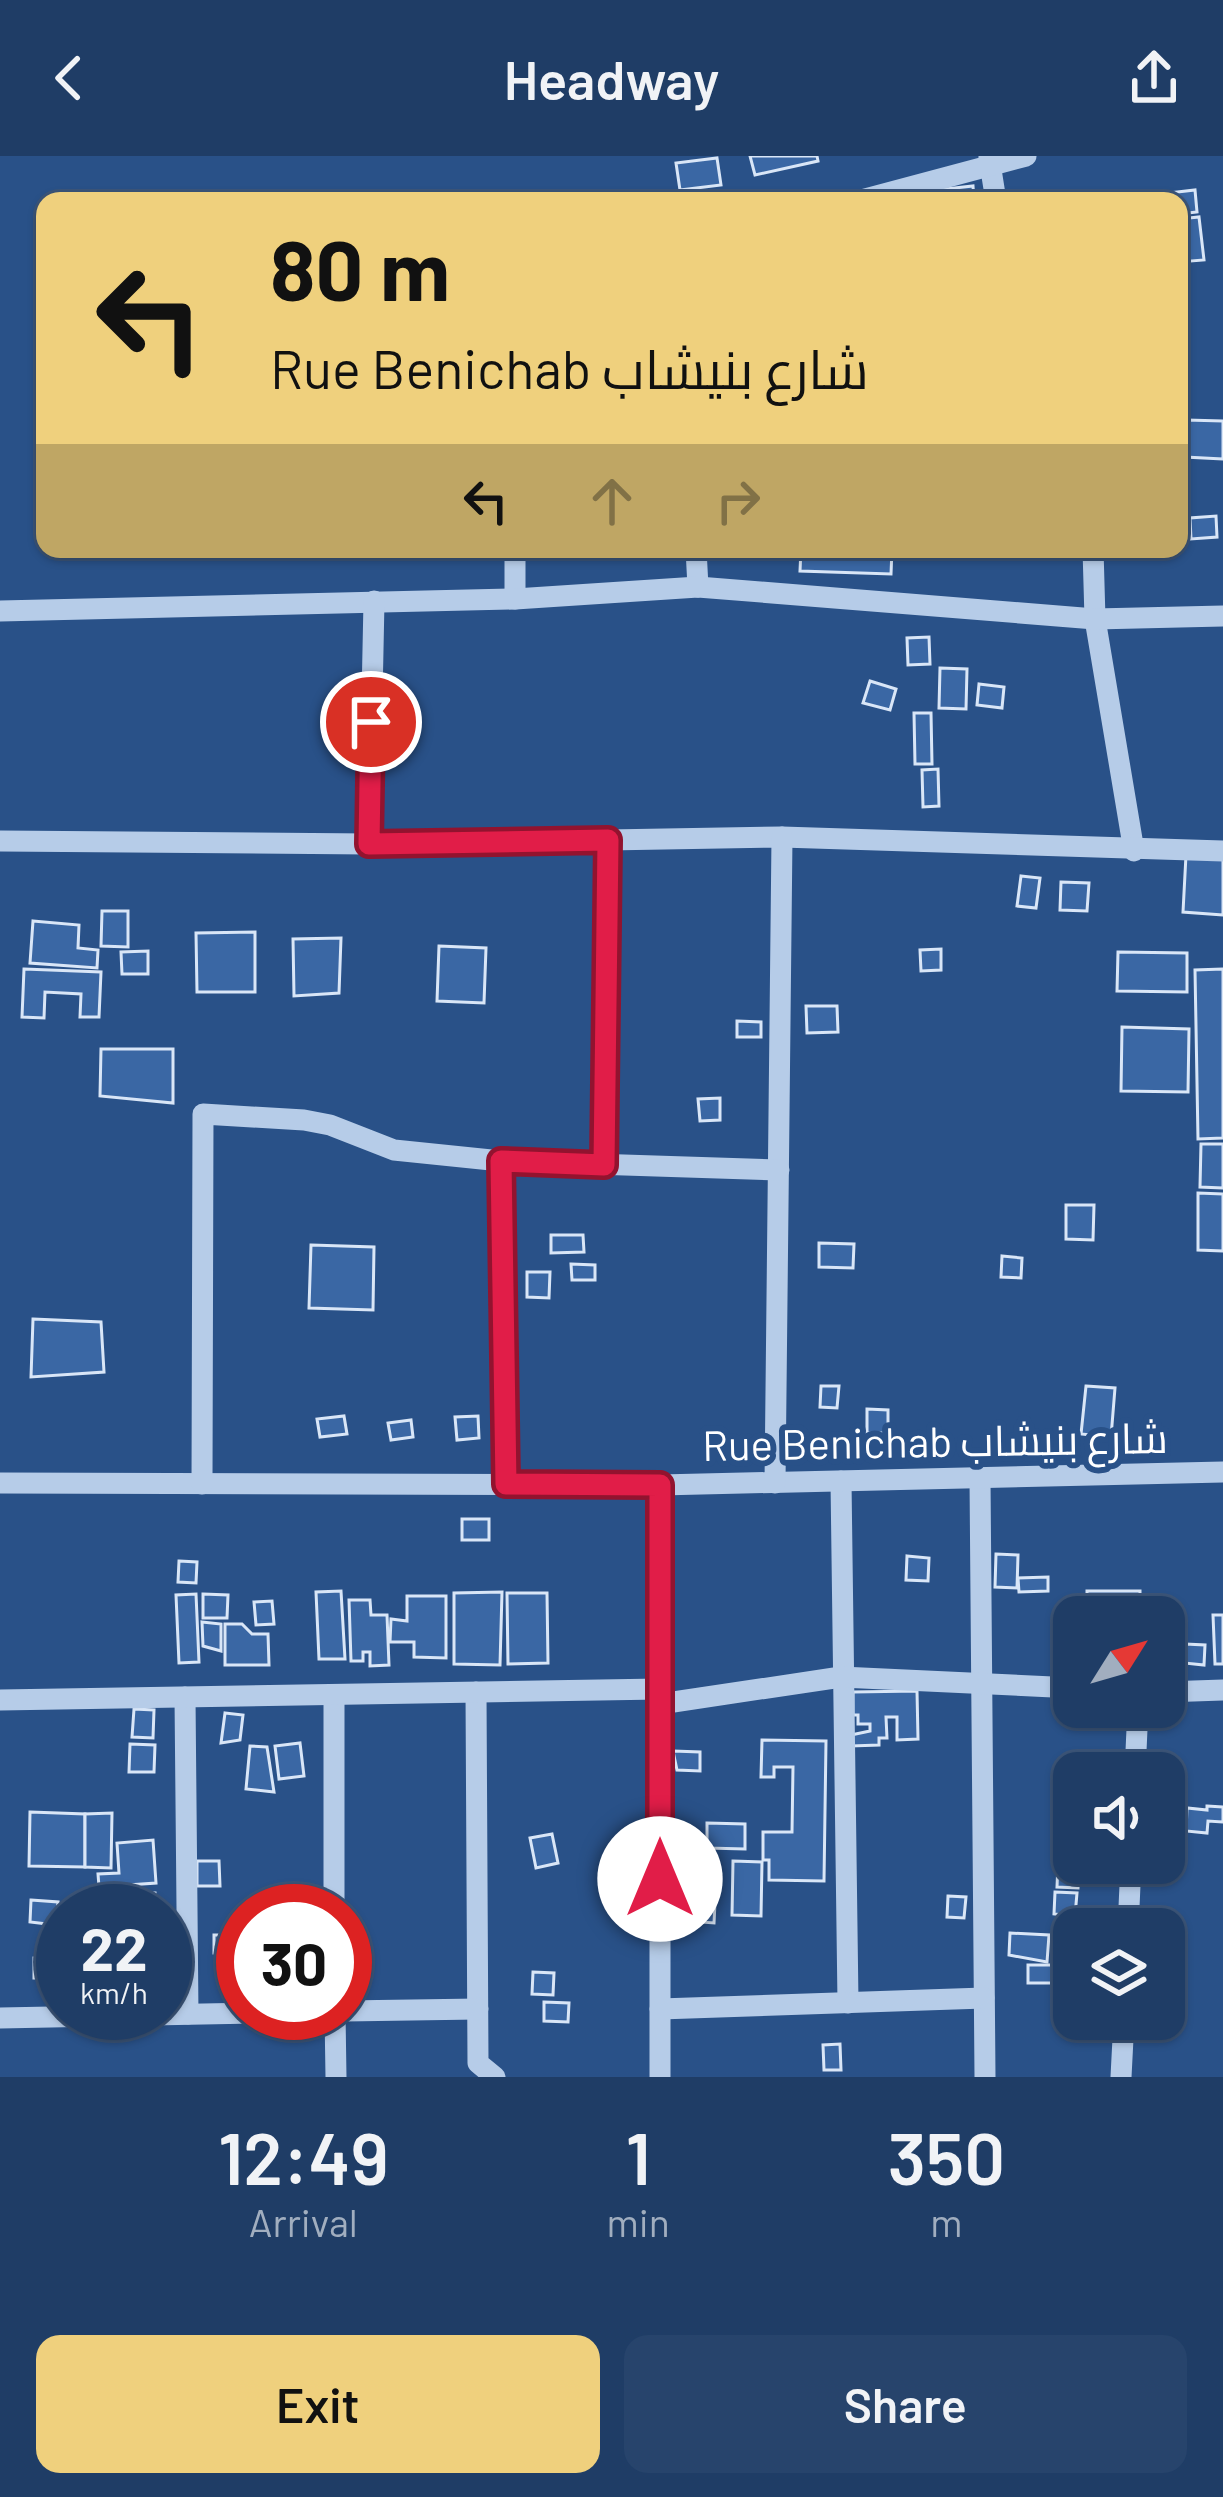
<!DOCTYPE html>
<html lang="en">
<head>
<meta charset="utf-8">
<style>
  body { margin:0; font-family:Barlow,Cairo,sans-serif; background:#27446c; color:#f1f3f6; height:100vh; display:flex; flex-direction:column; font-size:45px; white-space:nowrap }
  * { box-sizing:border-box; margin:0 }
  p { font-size:39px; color:#a1aebf }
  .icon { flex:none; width:66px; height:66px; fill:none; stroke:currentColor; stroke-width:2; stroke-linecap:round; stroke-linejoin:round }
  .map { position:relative; height:1921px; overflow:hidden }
  .sheet { display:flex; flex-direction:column; background:#1f3d66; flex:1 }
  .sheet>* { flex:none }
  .hud { position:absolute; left:36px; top:36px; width:1152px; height:366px; border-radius:24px; box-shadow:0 3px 9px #0004,0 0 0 3px #3c567a; background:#efd07d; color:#111; overflow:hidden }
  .needle { width:78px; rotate:53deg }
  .controls { position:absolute; left:1053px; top:1440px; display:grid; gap:24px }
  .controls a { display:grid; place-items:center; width:132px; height:132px; border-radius:24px; background:#1f3d66; box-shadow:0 3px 9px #0004,0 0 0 3px #3c567a; font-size:60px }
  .speed { position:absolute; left:36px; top:1728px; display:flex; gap:24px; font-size:60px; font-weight:700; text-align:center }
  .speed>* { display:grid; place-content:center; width:156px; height:156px; border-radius:50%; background:#1f3d66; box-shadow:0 3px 9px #0004,0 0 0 3px #3c567a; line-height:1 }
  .speed small { font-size:30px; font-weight:400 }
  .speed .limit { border:18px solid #d22; background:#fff; color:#111 }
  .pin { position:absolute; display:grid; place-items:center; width:102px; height:102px; color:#fff; margin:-51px; border:6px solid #fff; border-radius:50%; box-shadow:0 3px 12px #0007 }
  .me { position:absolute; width:132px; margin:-66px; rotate:0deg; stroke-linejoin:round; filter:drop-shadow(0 0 9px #0008) }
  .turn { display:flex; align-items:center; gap:42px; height:252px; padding:0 36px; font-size:54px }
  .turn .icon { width:156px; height:156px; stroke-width:2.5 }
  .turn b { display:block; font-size:84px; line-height:102px }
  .lanes { display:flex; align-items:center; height:114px; padding:0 36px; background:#0003; justify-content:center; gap:60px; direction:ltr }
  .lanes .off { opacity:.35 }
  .eta { display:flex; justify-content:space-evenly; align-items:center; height:204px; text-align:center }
  .eta b { font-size:72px; font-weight:600; line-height:84px }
  .action { display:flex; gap:24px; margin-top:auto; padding:24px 36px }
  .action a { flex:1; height:138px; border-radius:24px; background:#efd07d; color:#111; font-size:48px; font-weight:600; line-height:138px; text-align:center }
  .action a+a { background:#27446c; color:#f1f3f6 }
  header { display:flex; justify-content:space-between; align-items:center; height:156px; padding:0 36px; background:#1f3d66; font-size:54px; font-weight:600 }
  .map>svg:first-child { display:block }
  .building { fill:#3a67a4; stroke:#d9e6f7; stroke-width:3 }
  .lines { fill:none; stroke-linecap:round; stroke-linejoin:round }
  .minor { stroke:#b6cce8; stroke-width:21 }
  .route-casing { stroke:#92132f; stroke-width:30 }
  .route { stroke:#e11d48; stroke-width:21 }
  .labels { text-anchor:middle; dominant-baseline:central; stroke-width:12; stroke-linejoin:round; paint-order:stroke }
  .street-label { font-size:42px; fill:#fff; stroke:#295188 }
</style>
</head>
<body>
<header><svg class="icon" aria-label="back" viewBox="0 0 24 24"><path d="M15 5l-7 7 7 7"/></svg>Headway<svg class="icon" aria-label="share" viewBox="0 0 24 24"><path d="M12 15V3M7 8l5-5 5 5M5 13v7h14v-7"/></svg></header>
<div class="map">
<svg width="1223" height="1921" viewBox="0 0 1223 1921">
  <rect width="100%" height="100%" fill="#295188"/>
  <g class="building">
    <polygon points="750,0 817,0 818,5 755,19"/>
    <polygon points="717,2 721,29 680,34 676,7"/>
    <polygon points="973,30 974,45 910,45 909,37"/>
    <polygon points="1195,34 1197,56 1179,58 1179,45 1152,45 1151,39"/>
    <polygon points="1199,61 1204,104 1179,106 1179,63"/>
    <polygon points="1186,264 1223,265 1223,303 1185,301"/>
    <polygon points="1216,360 1217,381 1191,383 1190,362"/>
    <polygon points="801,393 892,393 891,418 800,415"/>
    <polygon points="929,481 930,508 908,509 907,482"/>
    <polygon points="940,512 967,513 966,553 939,552"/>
    <polygon points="870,525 896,533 890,554 863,547"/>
    <polygon points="979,528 1004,531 1002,552 977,549"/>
    <polygon points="914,557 931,557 932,608 915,608"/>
    <polygon points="938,613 939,650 923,651 922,614"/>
    <polygon points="1186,699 1223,701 1223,759 1183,756"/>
    <polygon points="1021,720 1040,722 1036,752 1017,750"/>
    <polygon points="1061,726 1089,727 1087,755 1060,754"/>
    <polygon points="102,755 128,755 128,791 101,790"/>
    <polygon points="33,765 79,769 78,792 98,794 97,812 30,807"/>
    <polygon points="255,776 255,836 197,836 196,777"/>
    <polygon points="341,782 339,837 294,840 293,783"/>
    <polygon points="439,790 486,792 484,847 437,845"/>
    <polygon points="941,793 941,814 921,815 920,794"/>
    <polygon points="148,795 148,818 122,818 121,796"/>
    <polygon points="1118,796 1187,797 1187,836 1117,835"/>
    <polygon points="24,813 101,816 99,861 80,861 81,838 45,836 44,862 22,861"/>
    <polygon points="1223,813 1223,982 1198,983 1195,814"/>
    <polygon points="806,850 837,850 838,876 807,877"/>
    <polygon points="737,865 761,866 761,881 737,881"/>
    <polygon points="1122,871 1189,873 1188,936 1121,935"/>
    <polygon points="101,893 173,893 173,947 100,940"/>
    <polygon points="720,942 720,964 700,965 698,943"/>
    <polygon points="1201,988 1223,988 1223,1032 1200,1031"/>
    <polygon points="1198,1037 1223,1038 1223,1095 1198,1094"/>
    <polygon points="1066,1049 1094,1049 1093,1084 1066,1083"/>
    <polygon points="551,1079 583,1079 584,1096 551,1097"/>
    <polygon points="819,1087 854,1088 853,1112 819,1111"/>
    <polygon points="311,1089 374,1091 373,1154 309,1152"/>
    <polygon points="1002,1100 1022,1102 1021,1122 1001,1121"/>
    <polygon points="571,1108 595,1109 595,1124 572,1124"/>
    <polygon points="527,1116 550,1116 549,1142 527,1141"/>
    <polygon points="33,1163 101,1166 104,1216 31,1221"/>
    <polygon points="821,1230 839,1230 837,1252 820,1251"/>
    <polygon points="1086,1230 1115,1232 1111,1281 1081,1278"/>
    <polygon points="867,1253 888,1254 888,1277 867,1277"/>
    <polygon points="344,1260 347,1278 320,1281 317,1263"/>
    <polygon points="478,1260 479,1282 457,1284 455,1261"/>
    <polygon points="411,1264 413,1281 391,1284 388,1267"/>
    <rect x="462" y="1363" width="27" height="21"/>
    <polygon points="996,1398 1018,1399 1017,1432 995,1431"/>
    <polygon points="907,1400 929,1402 928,1425 906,1424"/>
    <polygon points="179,1405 197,1406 196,1427 178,1426"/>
    <polygon points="1048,1421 1048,1435 1019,1436 1018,1422"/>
    <polygon points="341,1435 345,1503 319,1503 316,1436"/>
    <rect x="1087" y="1435" width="53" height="26"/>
    <polygon points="502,1436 500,1509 454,1508 454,1437"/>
    <polygon points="507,1437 547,1437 548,1507 508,1508"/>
    <polygon points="196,1438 199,1506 179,1507 176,1439"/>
    <polygon points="203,1438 228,1439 227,1462 203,1462"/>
    <polygon points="407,1440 446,1440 446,1502 414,1501 414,1486 390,1486 391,1463 407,1465"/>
    <polygon points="349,1444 370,1444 371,1459 387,1459 389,1509 370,1510 370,1496 363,1496 363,1505 351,1505"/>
    <polygon points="272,1445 274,1468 256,1469 254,1446"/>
    <polygon points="1213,1459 1223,1459 1223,1508 1215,1508"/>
    <polygon points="202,1466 221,1468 221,1495 203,1490"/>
    <polygon points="225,1468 242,1468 252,1478 268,1478 269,1509 225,1509"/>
    <polygon points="1185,1488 1205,1489 1204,1509 1184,1507"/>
    <polygon points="917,1535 918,1583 897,1584 897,1561 886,1561 887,1582 879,1582 879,1589 851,1590 851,1579 870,1575 870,1568 858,1568 858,1559 853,1559 853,1536"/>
    <polygon points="134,1553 154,1554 153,1582 132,1581"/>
    <polygon points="225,1557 243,1559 240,1584 221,1587"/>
    <polygon points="762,1584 826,1585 824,1725 769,1724 769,1704 763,1704 763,1676 792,1676 793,1611 774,1611 774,1621 761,1621"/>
    <polygon points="300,1587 304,1620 279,1623 275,1590"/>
    <polygon points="130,1588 155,1589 154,1616 129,1616"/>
    <polygon points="250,1590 267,1591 274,1636 246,1633"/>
    <polygon points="673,1595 700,1596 700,1615 677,1614"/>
    <polygon points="1207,1650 1223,1651 1223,1666 1208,1665 1207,1677 1186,1675 1187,1652 1207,1654"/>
    <polygon points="30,1656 85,1658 85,1711 29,1710"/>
    <polygon points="112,1657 111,1712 85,1711 85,1658"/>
    <polygon points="707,1667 745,1668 745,1693 707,1692"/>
    <polygon points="552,1678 558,1707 536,1712 530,1682"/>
    <polygon points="153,1684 156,1727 99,1731 98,1718 119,1717 117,1687"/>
    <polygon points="197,1705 219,1705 220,1730 197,1730"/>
    <polygon points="733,1705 762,1706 761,1760 732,1759"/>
    <polygon points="1058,1707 1079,1708 1078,1732 1057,1731"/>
    <polygon points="104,1736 155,1737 155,1751 103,1755"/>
    <polygon points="1055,1736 1077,1737 1075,1760 1054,1758"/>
    <polygon points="948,1740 966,1741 964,1762 947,1761"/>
    <polygon points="31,1744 58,1746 56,1769 30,1766"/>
    <polygon points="690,1746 715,1747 714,1767 689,1765"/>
    <polygon points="1057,1764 1103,1764 1103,1773 1074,1773 1074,1782 1057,1782"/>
    <polygon points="1010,1777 1049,1779 1047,1806 1009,1799"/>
    <rect x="214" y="1779" width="29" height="18"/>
    <rect x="34" y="1802" width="29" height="20"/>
    <rect x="1028" y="1809" width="46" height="18"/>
    <polygon points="533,1816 554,1817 553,1839 532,1838"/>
    <polygon points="544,1846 569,1847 568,1866 544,1865"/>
    <polygon points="840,1888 841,1914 824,1914 823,1889"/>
  </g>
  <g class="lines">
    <g class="minor">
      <polyline points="989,1 996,45"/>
      <polyline points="858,45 1026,0"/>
      <polyline points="515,393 515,443"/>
      <polyline points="696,393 698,431"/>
      <polyline points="1093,393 1095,463 1134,695"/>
      <polyline points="0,455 515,443 698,431 1095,463 1223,460"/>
      <polyline points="0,685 369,688 782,681 1223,695"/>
      <polyline points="369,688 374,445"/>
      <polyline points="501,1005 506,1328"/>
      <polyline points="604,1009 608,684"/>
      <polyline points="980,1322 985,1921"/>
      <polyline points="841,1325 848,1847"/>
      <polyline points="0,1327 660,1329 1223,1316"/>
      <polyline points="775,1327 782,681"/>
      <polyline points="202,1328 203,958 304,964 330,969 394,994 501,1005 779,1014"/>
      <polyline points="476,1536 478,1907 495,1921"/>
      <polyline points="1164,1536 1223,1534"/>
      <polyline points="334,1539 334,1755"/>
      <polyline points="185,1541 188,1858"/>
      <polyline points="0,1544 660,1533"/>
      <polyline points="660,1548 841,1521 1074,1532"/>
      <polyline points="1135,1617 1138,1551"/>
      <polyline points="1128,1773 1131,1707"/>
      <polyline points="660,1853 984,1842"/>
      <polyline points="345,1855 478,1853"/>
      <polyline points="335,1857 336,1921"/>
      <polyline points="0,1862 254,1857"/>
      <polyline points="660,1921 660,1329"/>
      <polyline points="1121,1921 1124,1863"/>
    </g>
  </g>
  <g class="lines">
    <defs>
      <polyline id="route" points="371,566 369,688 608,684 604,1009 501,1005 506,1328 660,1329 660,1723"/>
    </defs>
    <use href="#route" class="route-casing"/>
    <use href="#route" class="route"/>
  </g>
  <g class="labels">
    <g class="street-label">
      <text transform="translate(935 1284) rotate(-1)">Rue Benichab شارع بنيشاب</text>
    </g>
  </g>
</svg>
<div class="controls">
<a><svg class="needle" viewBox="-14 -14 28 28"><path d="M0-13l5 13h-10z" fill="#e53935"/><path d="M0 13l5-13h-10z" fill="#a1aebf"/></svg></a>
<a><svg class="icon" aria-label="sound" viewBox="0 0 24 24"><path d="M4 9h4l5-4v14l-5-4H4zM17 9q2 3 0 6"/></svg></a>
<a><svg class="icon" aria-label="layers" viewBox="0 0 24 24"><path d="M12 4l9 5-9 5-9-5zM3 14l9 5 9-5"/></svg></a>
</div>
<div class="speed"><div>22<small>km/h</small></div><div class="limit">30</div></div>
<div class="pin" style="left:371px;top:566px;background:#d93025"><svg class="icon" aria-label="arrive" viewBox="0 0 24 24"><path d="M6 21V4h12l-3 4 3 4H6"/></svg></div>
<svg class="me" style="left:660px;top:1723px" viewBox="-20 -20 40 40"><circle r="19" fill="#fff"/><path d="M0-13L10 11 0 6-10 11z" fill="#e11d48"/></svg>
<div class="hud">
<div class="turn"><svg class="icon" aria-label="left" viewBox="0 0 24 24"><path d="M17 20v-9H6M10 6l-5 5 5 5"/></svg><div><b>80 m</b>Rue Benichab شارع بنيشاب</div></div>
<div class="lanes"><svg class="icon" aria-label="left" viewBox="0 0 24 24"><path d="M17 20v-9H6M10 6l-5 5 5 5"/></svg><svg class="icon off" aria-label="ahead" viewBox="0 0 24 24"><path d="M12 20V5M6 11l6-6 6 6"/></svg><svg class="icon off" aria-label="right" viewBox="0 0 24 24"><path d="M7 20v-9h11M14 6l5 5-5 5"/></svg></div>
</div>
</div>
<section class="sheet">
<div class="eta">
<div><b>12:49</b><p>Arrival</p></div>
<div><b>1</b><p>min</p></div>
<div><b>350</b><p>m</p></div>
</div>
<div class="action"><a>Exit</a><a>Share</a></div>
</section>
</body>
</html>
